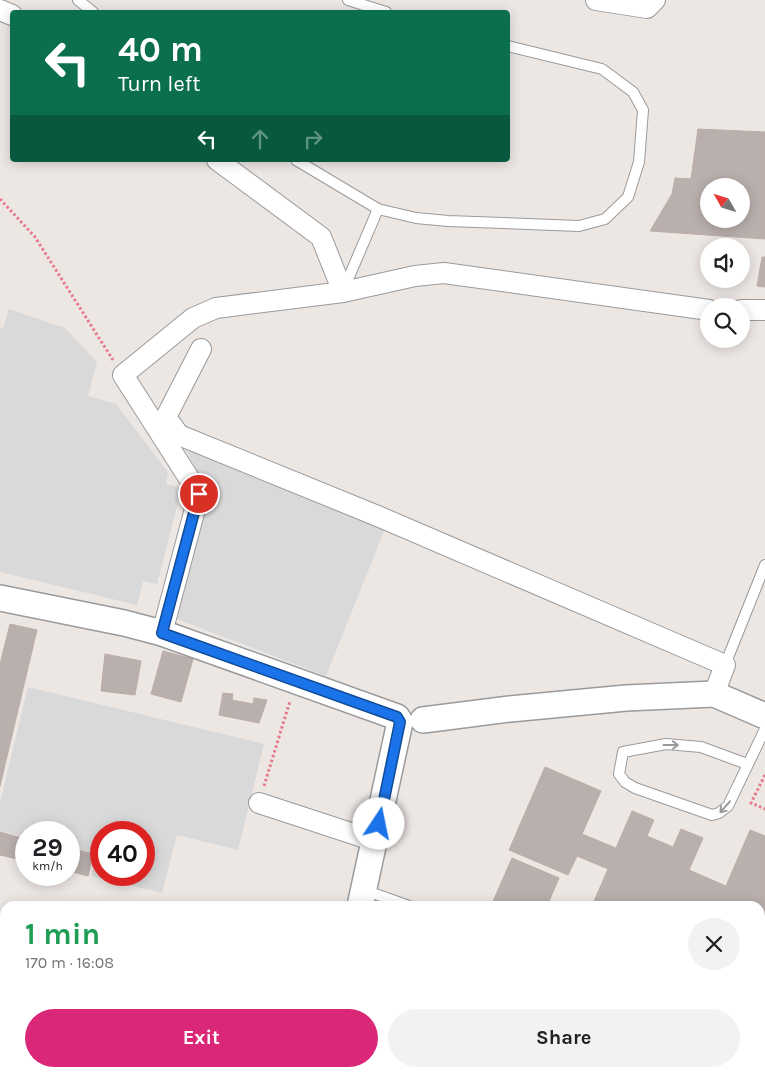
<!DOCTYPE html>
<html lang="en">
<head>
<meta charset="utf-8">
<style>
  body { margin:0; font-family:Karla,sans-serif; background:#f2f2f2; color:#202124; height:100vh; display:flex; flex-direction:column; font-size:19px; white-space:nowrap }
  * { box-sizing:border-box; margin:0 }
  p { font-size:16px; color:#757577 }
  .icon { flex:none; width:28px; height:28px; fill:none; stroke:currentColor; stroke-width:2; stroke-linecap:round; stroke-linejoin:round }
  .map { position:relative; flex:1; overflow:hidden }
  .panel { position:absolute; left:0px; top:901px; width:765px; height:176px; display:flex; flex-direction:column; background:#fff; border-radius:15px 15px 0 0; box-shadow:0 2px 12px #0003 }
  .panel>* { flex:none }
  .top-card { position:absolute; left:10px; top:10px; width:500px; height:152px; border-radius:5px; box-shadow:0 2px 12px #0003; background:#0b6e4f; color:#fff; overflow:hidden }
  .needle { width:32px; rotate:309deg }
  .controls { position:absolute; left:700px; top:178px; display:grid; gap:10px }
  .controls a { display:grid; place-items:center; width:50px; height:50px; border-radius:50%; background:#fff; box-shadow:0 2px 12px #0003; font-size:25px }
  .speed { position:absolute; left:15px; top:821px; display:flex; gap:10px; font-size:25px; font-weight:700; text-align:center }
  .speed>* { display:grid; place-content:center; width:65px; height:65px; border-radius:50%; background:#fff; box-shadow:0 2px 12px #0003; line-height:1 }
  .speed small { font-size:12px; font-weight:400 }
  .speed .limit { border:8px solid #d22; background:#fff; color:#111 }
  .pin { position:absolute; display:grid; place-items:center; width:42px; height:42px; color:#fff; margin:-21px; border:2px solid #fff; border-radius:50%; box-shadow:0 1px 5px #0007 }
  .me { position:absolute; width:55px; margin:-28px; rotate:11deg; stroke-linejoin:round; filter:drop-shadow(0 0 4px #0008) }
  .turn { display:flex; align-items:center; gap:18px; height:105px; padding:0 25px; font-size:22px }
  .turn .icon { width:65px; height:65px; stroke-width:2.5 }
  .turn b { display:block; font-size:35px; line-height:42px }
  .lanes { display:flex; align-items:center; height:48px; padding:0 25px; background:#0003; justify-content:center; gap:25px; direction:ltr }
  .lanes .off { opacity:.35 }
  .round { display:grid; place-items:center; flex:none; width:52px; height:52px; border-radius:26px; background:#f2f2f2 }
  .overview { display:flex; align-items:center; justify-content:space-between; height:85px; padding:0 25px }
  h1 { font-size:30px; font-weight:700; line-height:38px; color:#1e9e55 }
  .cta { display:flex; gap:10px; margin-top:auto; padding:10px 25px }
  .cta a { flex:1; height:58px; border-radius:30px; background:#db2777; color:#fff; font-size:20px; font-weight:700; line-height:58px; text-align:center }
  .cta a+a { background:#f2f2f2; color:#202124 }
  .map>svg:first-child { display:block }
  .forest { fill:#b4c79d }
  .parking { fill:#d9d9d9; fill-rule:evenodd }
  .building { fill:#b9afad; stroke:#bcaca8; fill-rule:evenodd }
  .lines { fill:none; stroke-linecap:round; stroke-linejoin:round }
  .service-casing { stroke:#9a9a9a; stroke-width:12 }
  .minor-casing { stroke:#9a9a9a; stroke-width:22 }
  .tertiary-casing { stroke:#9a9a9a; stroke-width:28 }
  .path { stroke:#e87989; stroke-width:3; stroke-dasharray:2.5 2.5; stroke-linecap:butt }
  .service { stroke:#fff; stroke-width:10 }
  .minor { stroke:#fff; stroke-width:20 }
  .tertiary { stroke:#fff; stroke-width:25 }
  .oneway { stroke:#999 }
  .route-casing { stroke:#114b97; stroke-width:12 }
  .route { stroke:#1a73e8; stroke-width:9 }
</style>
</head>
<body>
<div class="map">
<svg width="765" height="1077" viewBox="0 0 765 1077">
  <rect width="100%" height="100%" fill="#ede7e4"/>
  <polygon class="forest" points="98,1073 283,1072 284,1077 97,1077"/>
  <g class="parking">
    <polygon points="9,309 65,328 97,362 88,396 116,404 168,472 166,484 182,488 157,584 143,581 137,605 0,572 0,327 3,328"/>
    <polygon points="181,440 385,529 326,676 174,618 208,492"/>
    <path d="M 28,687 L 264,744 L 238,850 L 177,835 L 162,893 L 92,876 L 97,855 L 69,848 L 69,832 L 26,832 L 26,837 L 0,831 L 0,802 ZM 101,832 L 144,832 L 144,875 L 101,875 Z"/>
  </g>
  <g class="building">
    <path d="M 698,129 L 765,132 L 765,239 L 650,231 L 672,194 L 675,178 L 691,179 ZM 709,186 L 741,186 L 741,219 L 709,219 Z"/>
    <polygon points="762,257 765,257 765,287 757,286"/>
    <polygon points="10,624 37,630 0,786 0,664"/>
    <polygon points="163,651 193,659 181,702 151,694"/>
    <polygon points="105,654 141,661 135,695 101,691"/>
    <polygon points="223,693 233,694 232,700 253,704 254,698 267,700 259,723 219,715"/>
    <polygon points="545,767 601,791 582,834 616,848 632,811 654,820 647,836 673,847 681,829 703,838 689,870 726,886 750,830 765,836 765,950 760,947 760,906 592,906 608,869 577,856 568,875 509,850"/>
    <polygon points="0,832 26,839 26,861 0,855"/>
    <polygon points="69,848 93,854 88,876 69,871"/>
    <polygon points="512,858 559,878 547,906 491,906"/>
    <polygon points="0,921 5,923 5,1072 56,1072 54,1077 0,1077"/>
    <polygon points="762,974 765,976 765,1004 760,1002"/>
    <polygon points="760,1041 765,1045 765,1067 760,1070"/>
    <polygon points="489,1072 600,1072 599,1077 487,1077"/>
    <polygon points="628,1072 745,1072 743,1077 626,1077"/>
  </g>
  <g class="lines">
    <defs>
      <g id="service">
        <polyline points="78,0 93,12"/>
        <polyline points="348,0 386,12"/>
        <polyline points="296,160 378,209 343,291"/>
        <polyline points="378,209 416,218 448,221 579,226 605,219 628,197 639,162 643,110 633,92 602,69 508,46"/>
        <polyline points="725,665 765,565"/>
        <polyline points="747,764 701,747 666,744 623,752 619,774 625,782 635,788 712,815 719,813 728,806 765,729"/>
        <polyline points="364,890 409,906"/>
      </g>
      <g id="minor">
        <polyline points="596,0 647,8 655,0"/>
        <polyline points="0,10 12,15"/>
        <polyline points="217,160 321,237 343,292"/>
        <polyline points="741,310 765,310"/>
        <polyline points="201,349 166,417 179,435 380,517 725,665 714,694"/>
        <polyline points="162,633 199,494 123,375 193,318 216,308 343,292 415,276 444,273 709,310"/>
        <polyline points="259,803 375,841"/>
      </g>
      <g id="tertiary">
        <polyline points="0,598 124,623 162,633 397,717 400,722 360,906"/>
        <polyline points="423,720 510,709 626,698 714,694 765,716"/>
        <polyline points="325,1072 326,1077"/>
      </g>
    </defs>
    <use href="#service" class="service-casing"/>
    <use href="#minor" class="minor-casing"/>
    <use href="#tertiary" class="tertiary-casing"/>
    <g class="path">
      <polyline points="0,199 35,237 113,360"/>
      <polyline points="765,775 751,803 765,809"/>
      <polyline points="264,786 290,701"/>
    </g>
    <use href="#service" class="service"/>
    <use href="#minor" class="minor"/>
    <use href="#tertiary" class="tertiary"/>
  </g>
  <defs><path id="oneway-shaft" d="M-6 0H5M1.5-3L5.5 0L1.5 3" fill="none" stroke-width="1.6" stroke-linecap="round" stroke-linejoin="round" transform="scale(1.25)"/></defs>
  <g class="oneway">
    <use href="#oneway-shaft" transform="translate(671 745)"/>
    <use href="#oneway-shaft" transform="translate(725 807) rotate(131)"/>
  </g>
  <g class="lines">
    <defs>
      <polyline id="route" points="199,494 162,633 397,717 400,722 379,824"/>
    </defs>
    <use href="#route" class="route-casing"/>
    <use href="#route" class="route"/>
  </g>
</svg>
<div class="controls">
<a><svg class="needle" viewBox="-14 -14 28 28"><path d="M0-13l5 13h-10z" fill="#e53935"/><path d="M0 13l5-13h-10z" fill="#757577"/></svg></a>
<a><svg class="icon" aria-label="sound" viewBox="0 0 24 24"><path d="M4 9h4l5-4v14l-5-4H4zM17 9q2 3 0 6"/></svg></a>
<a><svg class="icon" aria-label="search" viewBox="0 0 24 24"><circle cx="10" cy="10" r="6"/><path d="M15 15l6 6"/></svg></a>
</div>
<div class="speed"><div>29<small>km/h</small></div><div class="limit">40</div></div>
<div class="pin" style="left:199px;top:494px;background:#d93025"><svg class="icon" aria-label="arrive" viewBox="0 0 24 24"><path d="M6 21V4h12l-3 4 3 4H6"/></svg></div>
<svg class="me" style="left:379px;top:824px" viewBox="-20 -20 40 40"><circle r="19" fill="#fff"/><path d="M0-13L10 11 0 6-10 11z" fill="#1a73e8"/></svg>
<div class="top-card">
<div class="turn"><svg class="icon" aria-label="left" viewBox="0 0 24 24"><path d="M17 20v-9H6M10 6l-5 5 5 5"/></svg><div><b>40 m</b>Turn left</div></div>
<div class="lanes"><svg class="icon" aria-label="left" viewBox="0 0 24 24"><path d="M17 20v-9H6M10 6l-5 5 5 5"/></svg><svg class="icon off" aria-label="ahead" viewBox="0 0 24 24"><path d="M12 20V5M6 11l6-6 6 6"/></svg><svg class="icon off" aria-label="right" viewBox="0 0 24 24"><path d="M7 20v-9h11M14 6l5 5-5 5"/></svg></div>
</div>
<section class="panel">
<div class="overview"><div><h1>1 min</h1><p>170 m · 16:08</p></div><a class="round"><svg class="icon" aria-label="close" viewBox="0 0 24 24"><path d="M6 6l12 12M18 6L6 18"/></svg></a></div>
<div class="cta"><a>Exit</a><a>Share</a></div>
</section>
</div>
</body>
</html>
